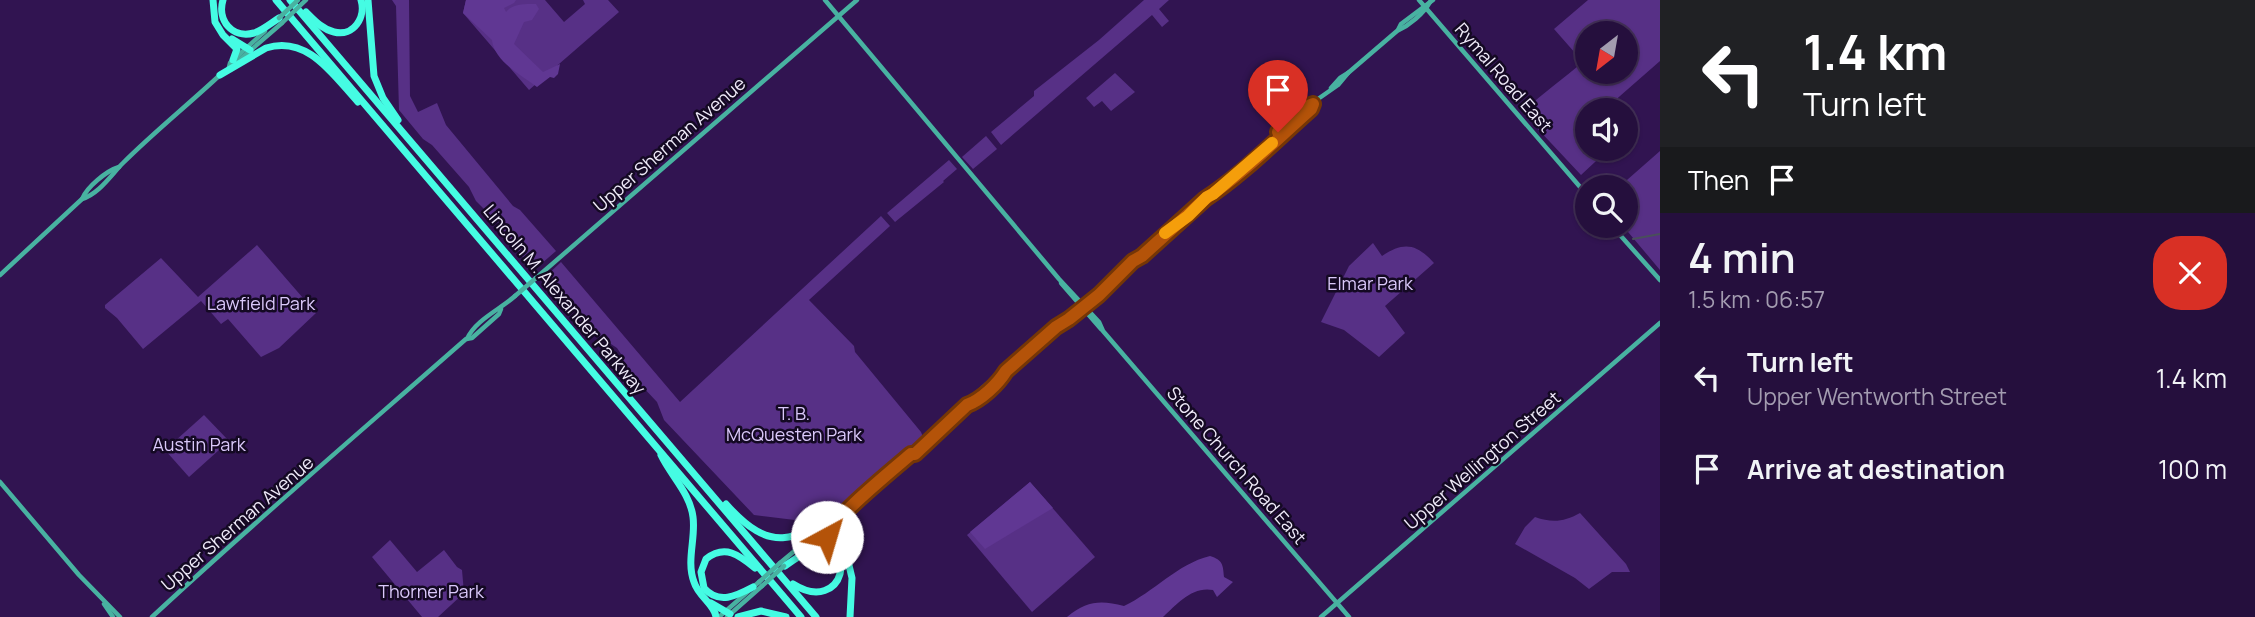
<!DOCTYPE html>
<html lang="en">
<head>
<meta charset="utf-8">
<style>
  body { margin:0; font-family:Manrope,sans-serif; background:#311d48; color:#f1f3f6; height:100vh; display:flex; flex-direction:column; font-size:26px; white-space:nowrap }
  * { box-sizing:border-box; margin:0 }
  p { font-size:23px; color:#a39cb0 }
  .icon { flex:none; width:38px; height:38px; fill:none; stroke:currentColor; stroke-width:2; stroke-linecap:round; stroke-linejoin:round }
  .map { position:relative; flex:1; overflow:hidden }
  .side { display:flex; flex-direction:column; background:#250f3d; width:595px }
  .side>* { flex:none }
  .top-card { background:#202124; color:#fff; overflow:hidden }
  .needle { width:46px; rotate:211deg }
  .buttons { position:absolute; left:1575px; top:21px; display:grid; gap:14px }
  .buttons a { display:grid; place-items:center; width:63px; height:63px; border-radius:50%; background:#250f3d; box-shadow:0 2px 5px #0004,0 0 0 2px #422f57; font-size:35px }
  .pin { position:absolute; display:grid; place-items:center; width:60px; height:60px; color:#fff; margin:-72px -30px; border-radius:50% 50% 50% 0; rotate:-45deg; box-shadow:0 0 7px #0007 }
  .pin .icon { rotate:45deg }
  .me { position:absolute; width:77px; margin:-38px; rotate:39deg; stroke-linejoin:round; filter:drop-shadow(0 0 5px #0008) }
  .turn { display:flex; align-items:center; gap:24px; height:147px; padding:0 28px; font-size:32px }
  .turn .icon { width:91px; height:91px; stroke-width:2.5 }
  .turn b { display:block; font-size:49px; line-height:60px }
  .then { display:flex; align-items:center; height:66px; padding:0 28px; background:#0003; gap:14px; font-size:26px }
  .round { display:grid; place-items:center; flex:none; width:74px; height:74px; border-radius:28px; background:#311d48 }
  .summary { display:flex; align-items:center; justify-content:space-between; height:119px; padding:0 28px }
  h1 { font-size:42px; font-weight:600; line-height:52px }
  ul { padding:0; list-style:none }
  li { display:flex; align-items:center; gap:21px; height:91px; padding:0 28px }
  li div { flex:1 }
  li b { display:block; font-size:26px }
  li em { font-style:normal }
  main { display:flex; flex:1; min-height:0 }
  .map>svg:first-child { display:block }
  .green { fill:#573086; fill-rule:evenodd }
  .forest { fill:#603793 }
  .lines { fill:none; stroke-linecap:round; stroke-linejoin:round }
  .stream { stroke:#494f5b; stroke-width:2 }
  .secondary { stroke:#48b2a1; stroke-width:4.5 }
  .highway { stroke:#45fce3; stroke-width:7 }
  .secondary-bridge { stroke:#48b2a1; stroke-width:4.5 }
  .route-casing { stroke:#753606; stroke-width:18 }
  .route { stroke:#b45309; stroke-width:12 }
  .slow { stroke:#f59e0b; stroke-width:12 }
  .labels { text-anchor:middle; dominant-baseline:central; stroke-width:5; stroke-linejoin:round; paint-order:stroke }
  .street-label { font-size:18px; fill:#efeaf9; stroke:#140923 }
  .park-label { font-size:18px; fill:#dac8fa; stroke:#140923 }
</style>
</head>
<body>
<main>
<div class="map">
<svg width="1660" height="617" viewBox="0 0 1660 617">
  <rect width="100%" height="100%" fill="#311451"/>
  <g class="green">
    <polygon points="392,0 409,0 410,96 418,112 437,103 446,125 513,206 520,210 556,251 533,271 496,221 476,201 469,187 432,145 423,139 399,110 396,6"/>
    <polygon points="466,0 545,0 564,22 585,4 583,0 608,0 619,12 529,90 463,13"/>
    <polygon points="1144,0 1169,0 1159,9 1169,21 1162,27 1152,15 1001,145 991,132 1034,96 1034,91 1099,40"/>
    <path d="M 1588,0 L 1660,0 L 1660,61 L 1612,103 L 1616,110 L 1587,110 L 1587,149 L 1609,149 L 1581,175 L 1522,112 C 1542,94 1563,79 1583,62 L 1554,29 ZM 1587,33 L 1626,33 L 1626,72 L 1587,72 Z"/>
    <polygon points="1115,73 1135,92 1111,111 1102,101 1094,107 1086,98"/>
    <polygon points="986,136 997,149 973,169 962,157"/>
    <polygon points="1660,151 1660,270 1623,226 1626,226 1626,187 1619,187"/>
    <polygon points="949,160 957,169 943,181 944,182 895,222 887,213"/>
    <polygon points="881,216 890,226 809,300 854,346 855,352 921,432 923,437 854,498 827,517 823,513 803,521 754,515 664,420 657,402 625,368 623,357 617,348 596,334 577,306 567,300 551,282 544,278 561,262 680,402"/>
    <path d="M 1373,243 L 1382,256 C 1404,241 1417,244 1434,263 L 1385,306 L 1405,333 L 1379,357 L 1344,330 L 1321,322 L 1349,266 Z"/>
    <polygon points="257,245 316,313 279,348 261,357 228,319 221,324 201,301 143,349 117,318 105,308 105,305 161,258 198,297"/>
    <polygon points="204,415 229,441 189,477 165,450"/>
    <polygon points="1030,482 1095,557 1032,612 967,535"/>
    <path d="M 1580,513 L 1626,564 L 1630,572 L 1612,572 L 1589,589 L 1575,578 L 1515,544 L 1525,527 L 1535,517 C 1552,523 1564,522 1580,513 Z"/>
    <polygon points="390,540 417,572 444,550 457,567 462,570 464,593 438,617 422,617 372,557"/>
  </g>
  <g class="forest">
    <path d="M 466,0 L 516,0 L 514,3 L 504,8 L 506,12 C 513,3 526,4 536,4 L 539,9 L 532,20 L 524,22 L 514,44 L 543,72 L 560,64 L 558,74 L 554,78 L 550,77 L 537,87 C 522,76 494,61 492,40 L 463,13 Z"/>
    <polygon points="1030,482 1053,508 985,549 970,532"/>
    <path d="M 1210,556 C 1223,560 1223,565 1224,577 L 1233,582 L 1217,597 L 1213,590 C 1192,586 1177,604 1163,617 L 1067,617 C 1087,601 1100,600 1124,606 C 1154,592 1177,564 1210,556 Z"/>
  </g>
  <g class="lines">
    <polyline class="stream" points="1633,239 1660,234"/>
    <g class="secondary">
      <polyline points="825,0 1059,279 1099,322 1103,331 1349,617"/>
      <polyline points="1419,0 1587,195"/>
      <polyline points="1398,30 1401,24 1433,0"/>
      <polyline points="236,63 282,23"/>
      <polyline points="229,67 230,63 265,31"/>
      <path d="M 1331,88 L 1340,78 L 1348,73 L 1397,31 C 1410,25 1423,14 1430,2"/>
      <polyline points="1207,196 1210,191 1308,106 1338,85 1348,73"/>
      <path d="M 82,199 C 99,194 111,175 123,163 C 154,132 189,104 221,74"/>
      <polyline points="1181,219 1185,213 1198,205"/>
      <polyline points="1612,226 1660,280"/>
      <polyline points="1137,259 1150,249 1156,242"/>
      <path d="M 0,275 L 82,199 C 87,187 106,171 119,167"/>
      <polyline points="536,278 857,0"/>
      <polyline points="1061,283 1101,329"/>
      <polyline points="1056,327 1099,295 1149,245 1188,216 1207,197 1213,194 1311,109 1313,104"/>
      <path d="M 467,339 C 475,320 501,309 515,296"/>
      <path d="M 967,405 C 981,400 998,384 1006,371 C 1023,357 1041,343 1056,327 C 1070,314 1085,295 1103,288"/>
      <path d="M 911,454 L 915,454 C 925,446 936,438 945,428 C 963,409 981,384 1006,371"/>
      <polyline points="0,482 79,575 120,617"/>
      <path d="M 798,554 L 911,454 C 917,441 936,426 949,421"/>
      <polyline points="780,563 833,519"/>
      <polyline points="104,604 113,617"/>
      <path d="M 152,617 C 254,522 361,431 466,339 L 472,338 L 499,314 L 501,309"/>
      <polyline points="719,617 759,582"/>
      <polyline points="727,617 762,586"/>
      <polyline points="1321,617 1660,323"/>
    </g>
    <g class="highway">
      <polyline points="213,0 215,22 223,35 237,49 233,60"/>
      <path d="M 223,0 C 217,20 232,39 254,33 C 263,30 271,23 279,18"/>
      <polyline points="276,0 801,617"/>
      <polyline points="290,0 816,617"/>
      <polyline points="368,0 374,76 383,98 398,120"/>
      <path d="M 306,12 C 314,20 322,29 334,32 C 354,37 366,17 361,0"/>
      <polyline points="232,39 250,50"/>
      <path d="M 220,75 L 266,48 C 308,35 333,75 358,102"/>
      <path d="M 661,455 C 671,476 690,493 693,517 C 696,538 686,561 694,582 C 698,596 715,605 716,617"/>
      <path d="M 726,504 C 774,558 796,539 849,505"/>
      <polyline points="829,528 827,538 848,561 852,578 850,617"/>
      <polyline points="813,536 828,544"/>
      <path d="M 785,566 C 792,561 800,555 809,552 C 861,535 845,617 793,584"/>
      <path d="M 753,587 C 736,596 719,605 704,588 L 701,572 L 706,559 C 725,544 739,555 755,568"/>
      <polyline points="711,603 730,614"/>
      <polyline points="738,617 761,611 786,617"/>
    </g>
    <g class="secondary-bridge">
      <polyline points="279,18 298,0"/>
      <polyline points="282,23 306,0"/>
      <polyline points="515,296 536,278"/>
      <polyline points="759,582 780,563"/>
      <polyline points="762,586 784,566"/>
    </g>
  </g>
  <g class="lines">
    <defs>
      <path id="route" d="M 827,537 C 828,522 895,468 911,454 L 915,454 L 967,405 C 981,400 998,384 1006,371 L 1056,327 L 1069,319 L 1099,295 L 1133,261 L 1142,256 L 1205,199 C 1243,174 1277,139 1311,109 L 1313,104 L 1308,106 L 1278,132"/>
    </defs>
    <use href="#route" class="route-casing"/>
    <use href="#route" class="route"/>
    <polyline class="slow" points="1165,233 1188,216 1207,197 1213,194 1272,143"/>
  </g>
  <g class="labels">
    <g class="street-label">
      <text transform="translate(1504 77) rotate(49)">Rymal Road East</text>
      <text transform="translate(669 144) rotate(-41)">Upper Sherman Avenue</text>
      <text transform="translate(565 299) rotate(50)">Lincoln M. Alexander Parkway</text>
      <text transform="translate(1482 460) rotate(-41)">Upper Wellington Street</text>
      <text transform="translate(1237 465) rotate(49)">Stone Church Road East</text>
      <text transform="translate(237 523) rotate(-41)">Upper Sherman Avenue</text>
    </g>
    <g class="park-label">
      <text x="1370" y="283">Elmar Park</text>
      <text x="261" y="303">Lawfield Park</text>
      <text x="794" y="413">T. B.<tspan x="794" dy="21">McQuesten Park</tspan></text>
      <text x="199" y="444">Austin Park</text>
      <text x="431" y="591">Thorner Park</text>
    </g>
  </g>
</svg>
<div class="buttons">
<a><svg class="needle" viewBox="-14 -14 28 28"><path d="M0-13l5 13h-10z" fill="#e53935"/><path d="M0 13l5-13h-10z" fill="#a39cb0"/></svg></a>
<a><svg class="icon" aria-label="sound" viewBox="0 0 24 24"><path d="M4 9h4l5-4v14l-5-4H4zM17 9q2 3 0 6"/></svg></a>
<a><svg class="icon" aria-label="search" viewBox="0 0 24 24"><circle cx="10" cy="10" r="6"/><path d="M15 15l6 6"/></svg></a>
</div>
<div class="pin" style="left:1278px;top:132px;background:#d93025"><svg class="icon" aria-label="arrive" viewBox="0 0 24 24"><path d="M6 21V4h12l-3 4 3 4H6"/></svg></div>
<svg class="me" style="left:827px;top:537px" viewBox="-20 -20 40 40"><circle r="19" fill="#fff"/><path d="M0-13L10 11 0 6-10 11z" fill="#b45309"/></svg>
</div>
<section class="side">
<div class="top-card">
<div class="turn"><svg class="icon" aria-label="left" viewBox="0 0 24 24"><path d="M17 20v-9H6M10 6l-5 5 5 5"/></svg><div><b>1.4 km</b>Turn left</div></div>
<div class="then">Then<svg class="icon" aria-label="arrive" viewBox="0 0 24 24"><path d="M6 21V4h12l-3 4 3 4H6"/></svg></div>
</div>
<div class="summary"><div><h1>4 min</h1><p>1.5 km · 06:57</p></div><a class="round" style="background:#d93025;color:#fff"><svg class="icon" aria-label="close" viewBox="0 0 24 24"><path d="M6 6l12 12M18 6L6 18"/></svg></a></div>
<ul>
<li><svg class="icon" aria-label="left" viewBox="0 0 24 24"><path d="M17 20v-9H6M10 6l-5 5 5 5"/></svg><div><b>Turn left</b><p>Upper Wentworth Street</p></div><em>1.4 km</em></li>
<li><svg class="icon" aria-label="arrive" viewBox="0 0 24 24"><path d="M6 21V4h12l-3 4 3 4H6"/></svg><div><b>Arrive at destination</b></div><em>100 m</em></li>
</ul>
</section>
</main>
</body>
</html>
